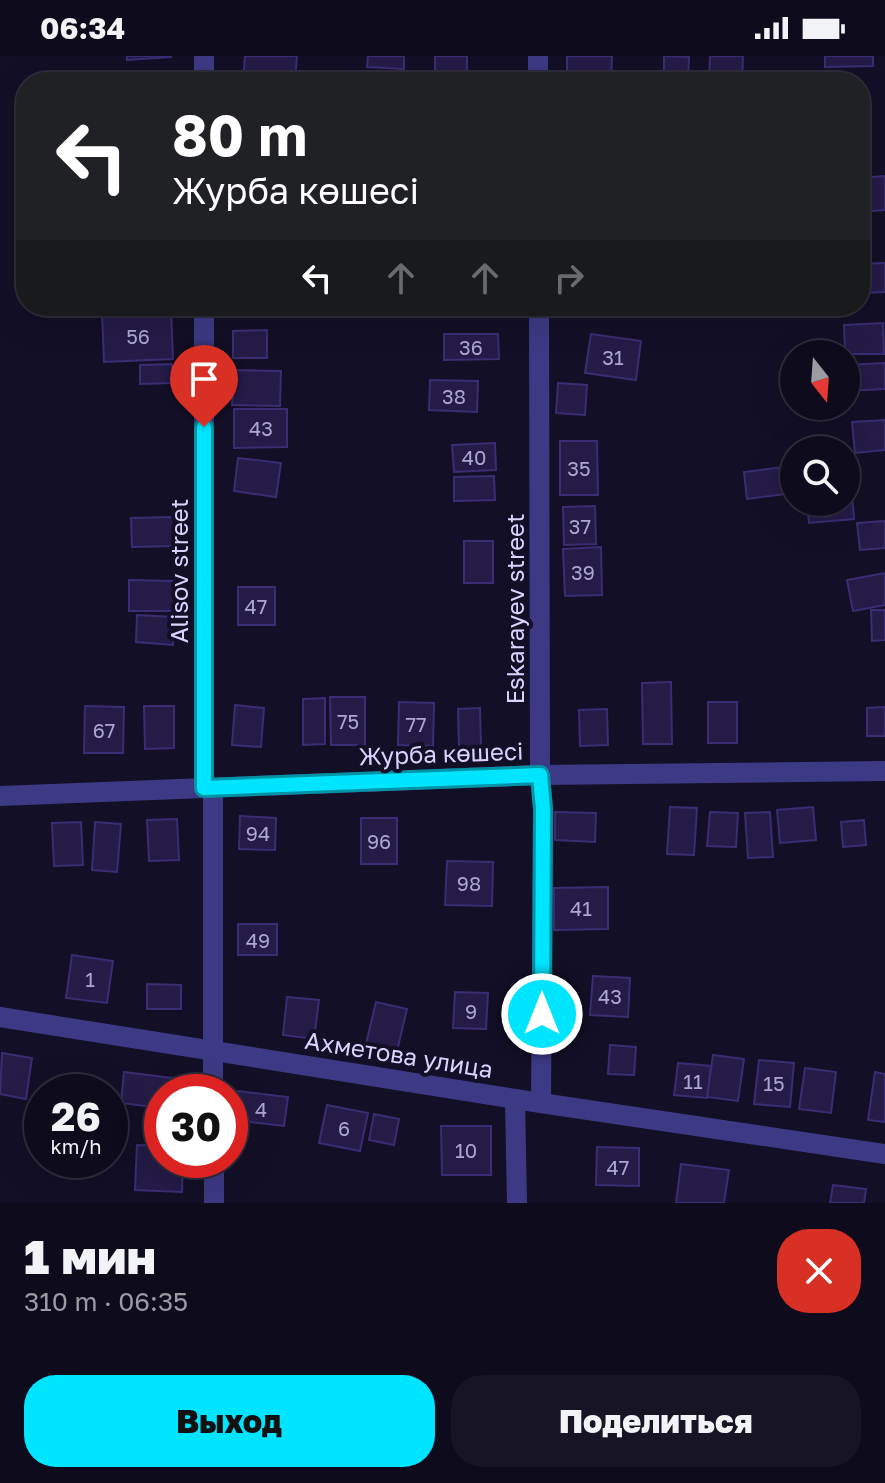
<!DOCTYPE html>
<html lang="ru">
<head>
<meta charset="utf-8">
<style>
  body { margin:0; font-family:"Golos Text",sans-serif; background:#171425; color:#f1f3f6; height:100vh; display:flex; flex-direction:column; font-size:30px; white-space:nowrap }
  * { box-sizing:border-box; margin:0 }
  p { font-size:26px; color:#9b9ba3 }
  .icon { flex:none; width:44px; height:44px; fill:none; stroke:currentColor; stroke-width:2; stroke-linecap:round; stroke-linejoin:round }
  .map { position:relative; height:1147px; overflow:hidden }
  .sheet { display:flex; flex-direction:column; background:#0e0b1c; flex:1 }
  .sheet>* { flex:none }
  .hud { position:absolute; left:16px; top:16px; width:854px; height:244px; border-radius:32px; box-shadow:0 8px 32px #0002,0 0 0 2px #2e2b3b; background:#202124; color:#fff; overflow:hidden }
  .needle { width:52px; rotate:163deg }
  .buttons { position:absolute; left:780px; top:284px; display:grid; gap:16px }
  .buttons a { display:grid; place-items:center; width:80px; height:80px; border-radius:50%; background:#0e0b1c; box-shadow:0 8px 32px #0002,0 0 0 2px #2e2b3b; font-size:40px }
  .speed { position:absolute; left:24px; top:1018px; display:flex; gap:16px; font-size:40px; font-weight:700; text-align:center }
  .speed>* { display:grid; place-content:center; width:104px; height:104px; border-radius:50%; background:#0e0b1c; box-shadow:0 8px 32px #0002,0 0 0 2px #2e2b3b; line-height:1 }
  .speed small { font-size:20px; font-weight:400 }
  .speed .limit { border:12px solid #d22; background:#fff; color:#111 }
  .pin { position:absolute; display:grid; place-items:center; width:68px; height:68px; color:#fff; margin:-82px -34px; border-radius:50% 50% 50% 0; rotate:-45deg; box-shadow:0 0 8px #0007 }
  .pin .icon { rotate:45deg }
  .me { position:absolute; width:88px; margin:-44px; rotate:0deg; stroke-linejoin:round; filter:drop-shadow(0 0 6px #0008) }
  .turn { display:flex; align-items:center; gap:28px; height:168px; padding:0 24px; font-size:36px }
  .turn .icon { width:104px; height:104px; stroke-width:2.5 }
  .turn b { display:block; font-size:56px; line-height:68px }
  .lanes { display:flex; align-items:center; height:76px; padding:0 24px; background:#0003; justify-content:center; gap:40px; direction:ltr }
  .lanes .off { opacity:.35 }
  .round { display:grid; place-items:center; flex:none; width:84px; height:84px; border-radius:32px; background:#171425 }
  .overview { display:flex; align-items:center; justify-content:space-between; height:136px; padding:0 24px }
  h1 { font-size:48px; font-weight:800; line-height:60px }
  .cta { display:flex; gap:16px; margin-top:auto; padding:16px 24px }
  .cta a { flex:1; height:92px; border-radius:32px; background:#00e5ff; color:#111; font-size:32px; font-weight:800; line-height:92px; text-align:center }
  .cta a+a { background:#171425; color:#f1f3f6 }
  .status { display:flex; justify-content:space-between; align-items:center; height:56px; padding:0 40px; background:#0e0b1c; direction:ltr }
  .status svg { height:22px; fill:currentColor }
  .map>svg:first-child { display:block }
  .building { fill:#241b47; stroke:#3b2d73; stroke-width:2 }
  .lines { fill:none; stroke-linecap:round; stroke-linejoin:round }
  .minor { stroke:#3d3a85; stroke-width:20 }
  .route-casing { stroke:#0095a6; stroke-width:20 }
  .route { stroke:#00e5ff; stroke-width:14 }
  .labels { text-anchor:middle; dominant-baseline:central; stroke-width:8; stroke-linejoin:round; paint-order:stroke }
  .number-label { font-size:20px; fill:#aca6d1 }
  .street-label { font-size:24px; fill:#d9d4ff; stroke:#130f26 }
</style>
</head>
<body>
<div class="status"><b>06:34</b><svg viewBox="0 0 49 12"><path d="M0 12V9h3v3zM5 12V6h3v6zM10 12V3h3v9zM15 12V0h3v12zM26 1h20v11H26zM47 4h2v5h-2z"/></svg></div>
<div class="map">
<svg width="885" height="1147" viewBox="0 0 885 1147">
  <rect width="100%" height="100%" fill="#130f26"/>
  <g class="building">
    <polygon points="127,0 171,0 171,1 127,4"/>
    <polygon points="245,0 297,0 295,26 243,26"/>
    <polygon points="368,0 404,0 404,13 367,11"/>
    <rect x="435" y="0" width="32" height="25"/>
    <polygon points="567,0 612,0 611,26 567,26"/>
    <polygon points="664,0 689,1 688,25 664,24"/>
    <polygon points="710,0 743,0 742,26 709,26"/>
    <polygon points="825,0 873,0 873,10 825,11"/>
    <polygon points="885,120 885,154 860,156 860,122"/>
    <polygon points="885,207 885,236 860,237 860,208"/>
    <polygon points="232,250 284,250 284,260 232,259"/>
    <polygon points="455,250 495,250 495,260 455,259"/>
    <polygon points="171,254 173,303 104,306 102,256"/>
    <polygon points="883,267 884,298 845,298 844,269"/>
    <polygon points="267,274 267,302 233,302 233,275"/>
    <polygon points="444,278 498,278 499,303 444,304"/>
    <polygon points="591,278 641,285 636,324 585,317"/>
    <polygon points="885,307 885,333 846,335 846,309"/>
    <polygon points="172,308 172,327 140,328 140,309"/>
    <polygon points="234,314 281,315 280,350 232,349"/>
    <polygon points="430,324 478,325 477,356 429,354"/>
    <polygon points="558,327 587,329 585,359 556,357"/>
    <polygon points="234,353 287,353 287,391 234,392"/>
    <polygon points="885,364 885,394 855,397 852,366"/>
    <polygon points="560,385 597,385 598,439 560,439"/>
    <polygon points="495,387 496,414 454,416 452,389"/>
    <polygon points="238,402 281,407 276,441 234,435"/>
    <polygon points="791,410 794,437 747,443 744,416"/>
    <polygon points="494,420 495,444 454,445 454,421"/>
    <polygon points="846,437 852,437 854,463 809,467 807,446 846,446"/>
    <polygon points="595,450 596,488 564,489 563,451"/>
    <polygon points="175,461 176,490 132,491 131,462"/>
    <polygon points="885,465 885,492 860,494 857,467"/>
    <rect x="464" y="485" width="29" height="42"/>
    <polygon points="601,491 602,539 565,540 563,493"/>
    <polygon points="885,517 885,549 853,555 847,524"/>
    <polygon points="129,524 175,525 175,555 129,555"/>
    <rect x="238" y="531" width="37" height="38"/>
    <polygon points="871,554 885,554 885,584 872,585"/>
    <polygon points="137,559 175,561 173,589 136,586"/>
    <polygon points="671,626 672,688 643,688 642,627"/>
    <polygon points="330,641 365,641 365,689 331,689"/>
    <polygon points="325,642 325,688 303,689 303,643"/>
    <polygon points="399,646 434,647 433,690 398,689"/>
    <rect x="708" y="646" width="29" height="41"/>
    <polygon points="235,649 264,652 261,691 232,689"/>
    <polygon points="85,650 124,651 123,697 84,697"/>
    <polygon points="144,650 174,650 174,692 145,693"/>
    <polygon points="885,651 885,680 867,680 867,652"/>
    <polygon points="480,652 481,690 459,691 458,653"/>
    <polygon points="607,653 608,689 580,690 579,654"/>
    <polygon points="670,751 697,752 694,799 667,798"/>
    <polygon points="813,751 816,784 780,787 777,754"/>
    <polygon points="555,756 596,757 595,786 555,784"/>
    <polygon points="710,756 738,757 736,791 707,790"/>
    <polygon points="770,756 773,801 748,802 745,757"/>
    <polygon points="240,760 276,762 275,794 239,793"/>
    <rect x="361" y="762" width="36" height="46"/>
    <polygon points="177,763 179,804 149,805 147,764"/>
    <polygon points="864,764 866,789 843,791 841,766"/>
    <polygon points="81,766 83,809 54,810 52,767"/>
    <polygon points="95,766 121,768 117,816 92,814"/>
    <polygon points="447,805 493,806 492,850 445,849"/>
    <polygon points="608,831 608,873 554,874 554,832"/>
    <rect x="238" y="868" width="39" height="31"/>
    <polygon points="72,899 113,905 107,947 66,942"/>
    <polygon points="593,920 630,922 628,961 590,959"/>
    <polygon points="147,928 181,929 181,953 147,953"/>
    <polygon points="455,936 488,937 486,973 453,972"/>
    <polygon points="287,941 319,944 314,983 283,979"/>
    <polygon points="376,946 407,953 396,999 365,992"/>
    <polygon points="610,989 636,991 634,1019 608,1018"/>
    <polygon points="2,997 32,1002 26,1043 0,1038"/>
    <polygon points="713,999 744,1003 738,1045 707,1041"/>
    <polygon points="759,1004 794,1007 790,1051 754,1048"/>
    <polygon points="678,1007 711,1010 707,1042 674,1039"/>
    <polygon points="805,1012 836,1016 831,1057 799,1053"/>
    <polygon points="124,1016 181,1023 179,1036 162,1036 162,1052 121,1047"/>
    <polygon points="875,1016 885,1018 885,1066 868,1064"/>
    <polygon points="238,1035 288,1041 284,1070 234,1064"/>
    <polygon points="327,1049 368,1057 360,1095 319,1087"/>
    <polygon points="374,1058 399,1063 394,1089 369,1084"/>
    <polygon points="441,1070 491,1070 491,1119 442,1119"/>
    <polygon points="137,1089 162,1090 162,1104 183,1104 182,1136 135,1134"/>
    <polygon points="597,1091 639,1092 639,1130 596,1129"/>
    <polygon points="681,1108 729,1114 724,1147 676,1147"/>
    <polygon points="833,1129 866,1133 864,1147 830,1147"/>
  </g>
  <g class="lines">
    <g class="minor">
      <polyline points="204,0 204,26"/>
      <polyline points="538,0 538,26"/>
      <polyline points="204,250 204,732"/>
      <polyline points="539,250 540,719 543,753 541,1047"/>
      <polyline points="213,732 213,1036"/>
      <polyline points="0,740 540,719 885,715"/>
      <polyline points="0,961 541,1047 885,1098"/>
      <polyline points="515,1043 517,1147"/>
      <polyline points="214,1104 214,1147"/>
    </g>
  </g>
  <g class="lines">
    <defs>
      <polyline id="route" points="204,371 204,732 540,719 543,753 542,958"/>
    </defs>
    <use href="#route" class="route-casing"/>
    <use href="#route" class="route"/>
  </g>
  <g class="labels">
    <g class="number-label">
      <text x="138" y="280">56</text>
      <text x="471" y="291">36</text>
      <text x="613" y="301">31</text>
      <text x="454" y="340">38</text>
      <text x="261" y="372">43</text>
      <text x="474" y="401">40</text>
      <text x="579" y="412">35</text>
      <text x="580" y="470">37</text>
      <text x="583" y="516">39</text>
      <text x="256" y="550">47</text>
      <text x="348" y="665">75</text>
      <text x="416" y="668">77</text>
      <text x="104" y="674">67</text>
      <text x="258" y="777">94</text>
      <text x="379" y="785">96</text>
      <text x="469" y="827">98</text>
      <text x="581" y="852">41</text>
      <text x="258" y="884">49</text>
      <text x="90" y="923">1</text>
      <text x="610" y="940">43</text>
      <text x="471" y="955">9</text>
      <text x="693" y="1025">11</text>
      <text x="774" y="1027">15</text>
      <text x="261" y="1053">4</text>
      <text x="344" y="1072">6</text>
      <text x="466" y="1094">10</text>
      <text x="618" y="1111">47</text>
    </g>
    <g class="street-label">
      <text transform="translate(178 515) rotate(-90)">Alisov street</text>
      <text transform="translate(514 553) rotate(-90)">Eskarayev street</text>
      <text transform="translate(441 697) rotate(-2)">Журба көшесі</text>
      <text transform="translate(399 998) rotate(9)">Ахметова улица</text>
    </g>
  </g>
</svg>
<div class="buttons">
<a><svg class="needle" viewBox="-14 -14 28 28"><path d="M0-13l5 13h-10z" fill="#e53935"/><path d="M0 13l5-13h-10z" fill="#9b9ba3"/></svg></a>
<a><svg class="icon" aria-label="search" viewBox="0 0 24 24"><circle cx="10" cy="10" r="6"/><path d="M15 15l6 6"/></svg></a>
</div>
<div class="speed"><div>26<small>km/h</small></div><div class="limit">30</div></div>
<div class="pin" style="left:204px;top:371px;background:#d93025"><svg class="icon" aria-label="arrive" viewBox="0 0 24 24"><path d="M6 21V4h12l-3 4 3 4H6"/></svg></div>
<svg class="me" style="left:542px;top:958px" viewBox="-20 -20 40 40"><circle r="17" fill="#00e5ff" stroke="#fff" stroke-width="3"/><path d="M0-11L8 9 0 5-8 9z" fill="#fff"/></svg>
<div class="hud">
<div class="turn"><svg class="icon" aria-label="left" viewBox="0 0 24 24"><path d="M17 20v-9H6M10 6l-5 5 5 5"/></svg><div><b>80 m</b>Журба көшесі</div></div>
<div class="lanes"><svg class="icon" aria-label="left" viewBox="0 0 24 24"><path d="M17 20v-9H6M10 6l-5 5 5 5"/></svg><svg class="icon off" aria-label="ahead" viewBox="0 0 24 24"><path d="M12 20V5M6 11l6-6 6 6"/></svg><svg class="icon off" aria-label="ahead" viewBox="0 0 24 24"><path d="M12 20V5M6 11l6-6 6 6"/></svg><svg class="icon off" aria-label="right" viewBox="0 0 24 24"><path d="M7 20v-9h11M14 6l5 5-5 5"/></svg></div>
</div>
</div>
<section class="sheet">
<div class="overview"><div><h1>1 мин</h1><p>310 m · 06:35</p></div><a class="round" style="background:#d93025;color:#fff"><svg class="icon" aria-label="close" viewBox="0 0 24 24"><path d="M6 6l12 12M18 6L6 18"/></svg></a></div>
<div class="cta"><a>Выход</a><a>Поделиться</a></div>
</section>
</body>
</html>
